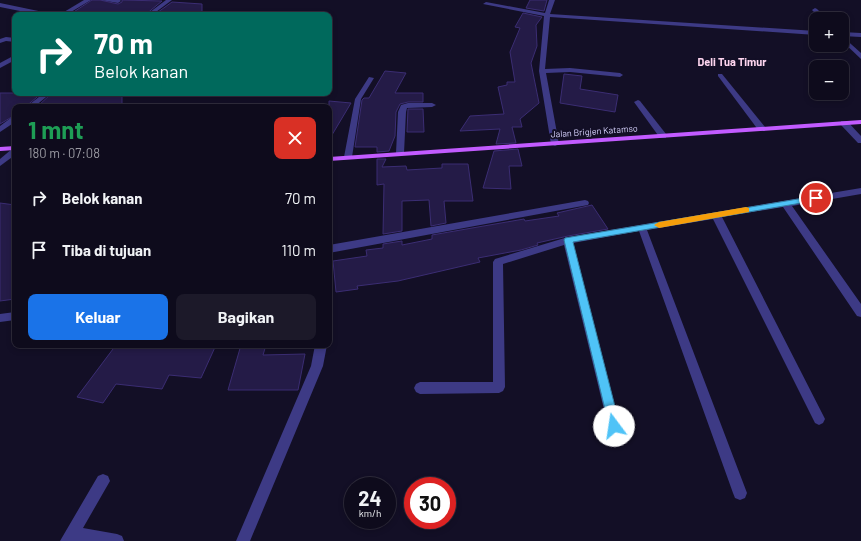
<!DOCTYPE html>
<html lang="id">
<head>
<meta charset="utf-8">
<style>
  body { margin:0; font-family:Barlow,sans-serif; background:#1c1929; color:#f1f3f6; height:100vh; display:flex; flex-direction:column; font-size:15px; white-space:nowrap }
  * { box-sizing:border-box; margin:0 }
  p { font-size:13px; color:#9b9ba3 }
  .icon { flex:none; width:22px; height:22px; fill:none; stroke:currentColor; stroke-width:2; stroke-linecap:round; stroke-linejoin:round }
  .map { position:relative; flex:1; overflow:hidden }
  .drawer { position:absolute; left:12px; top:104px; width:320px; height:244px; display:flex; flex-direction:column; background:#0e0b1c; border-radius:8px; box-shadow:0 2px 6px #0003,0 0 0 1px #2e2b3b }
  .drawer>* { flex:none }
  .top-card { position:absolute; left:12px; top:12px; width:320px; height:84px; border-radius:8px; box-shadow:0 2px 6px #0003,0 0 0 1px #2e2b3b; background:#00695c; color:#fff; overflow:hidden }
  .controls { position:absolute; left:809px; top:12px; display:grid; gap:8px }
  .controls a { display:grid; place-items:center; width:40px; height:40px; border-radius:8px; background:#0e0b1c; box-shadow:0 2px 6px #0003,0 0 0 1px #2e2b3b; font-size:20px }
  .speed { position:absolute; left:344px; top:477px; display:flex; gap:8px; font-size:20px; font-weight:700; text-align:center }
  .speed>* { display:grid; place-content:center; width:52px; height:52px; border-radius:50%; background:#0e0b1c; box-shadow:0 2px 6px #0003,0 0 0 1px #2e2b3b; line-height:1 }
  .speed small { font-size:10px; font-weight:400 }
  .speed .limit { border:6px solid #d22; background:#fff; color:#111 }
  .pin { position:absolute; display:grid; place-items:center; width:34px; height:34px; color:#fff; margin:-17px; border:2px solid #fff; border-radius:50%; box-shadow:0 1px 4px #0007 }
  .me { position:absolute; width:44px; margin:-22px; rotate:346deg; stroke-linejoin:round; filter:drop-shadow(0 0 3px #0008) }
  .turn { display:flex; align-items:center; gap:14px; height:84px; padding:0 16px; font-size:18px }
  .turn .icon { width:52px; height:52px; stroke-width:2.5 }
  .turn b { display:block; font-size:28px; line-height:34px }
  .round { display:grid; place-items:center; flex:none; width:42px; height:42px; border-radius:8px; background:#1c1929 }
  .overview { display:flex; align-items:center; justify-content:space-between; height:68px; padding:0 16px }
  h1 { font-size:24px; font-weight:700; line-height:30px; color:#1e9e55 }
  .button { display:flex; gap:8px; margin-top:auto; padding:8px 16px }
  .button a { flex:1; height:46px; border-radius:8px; background:#1a73e8; color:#fff; font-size:16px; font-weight:700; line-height:46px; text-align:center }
  .button a+a { background:#1c1929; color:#f1f3f6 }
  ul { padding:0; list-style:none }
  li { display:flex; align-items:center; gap:12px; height:52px; padding:0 16px }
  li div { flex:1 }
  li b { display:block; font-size:15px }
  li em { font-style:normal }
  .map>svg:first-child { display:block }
  .building { fill:#241b47; stroke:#3b2d73 }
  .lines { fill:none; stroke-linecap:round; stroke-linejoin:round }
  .street { fill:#3d3a85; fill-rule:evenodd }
  .primary { fill:#c25bff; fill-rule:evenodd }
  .route { fill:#4fc3f7; stroke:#337fa1 }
  .slow { fill:#f59e0b }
  .labels { text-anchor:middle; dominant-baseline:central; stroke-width:4; stroke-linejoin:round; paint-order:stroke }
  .far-street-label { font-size:9px; fill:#d9d4ff; stroke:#130f26 }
  .far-quarter-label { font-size:11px; font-weight:bold; fill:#ffd6f0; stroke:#130f26 }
</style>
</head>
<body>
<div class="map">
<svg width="861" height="541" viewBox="0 0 861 541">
  <rect width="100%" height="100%" fill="#130f26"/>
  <g class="building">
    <polygon points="92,0 100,0 118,4 122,2 122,0 162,1 145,15 69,15"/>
    <polygon points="530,0 547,0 544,11 526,8"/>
    <polygon points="172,2 202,4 202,15 154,15"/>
    <polygon points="523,13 542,17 536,25 537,46 531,63 539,103 520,119 522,127 512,127 516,143 496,144 500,129 460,131 470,116 504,114 498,87 507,85 507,82 515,82 510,52 520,28 515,27"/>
    <polygon points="385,71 406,73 395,93 423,93 423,102 408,102 400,104 396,112 395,136 389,151 377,152 377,147 355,147 362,100 364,98 369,98"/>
    <polygon points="564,74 582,76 580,89 618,95 615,112 560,103"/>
    <polygon points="0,93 42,93 25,107 15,107 15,115 0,124"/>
    <polygon points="52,93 85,93 122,96 122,107 38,106"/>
    <polygon points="329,101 351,103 329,140"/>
    <polygon points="408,109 423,109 424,132 407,132"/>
    <polygon points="518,149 522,166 509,166 511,189 483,188 494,151"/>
    <polygon points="377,159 386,159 382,167 406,166 407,170 442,168 442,164 468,164 473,201 444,201 446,223 431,226 429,200 402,201 402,231 383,234 384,184 377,185"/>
    <polygon points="0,203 15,205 15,299 0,301"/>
    <polygon points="592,205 608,229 568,236 537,243 538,245 521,250 478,258 480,262 398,281 357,286 358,289 336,292 333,261 367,256 366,250 383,248 383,244 402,241 402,245 432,239 432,235 524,219 525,221 559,216 557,213"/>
    <polygon points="116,345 216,345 201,378 169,375 162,389 116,384 103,403 77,397"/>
    <polygon points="241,345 266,345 263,355 305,354 298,390 228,390"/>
  </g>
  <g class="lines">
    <g class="street">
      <polygon points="84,0 91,0 66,15 59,15"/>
      <polygon points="101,0 120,0 121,1 118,3"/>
      <polygon points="166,0 172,0 152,15 146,15"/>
      <polygon points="549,0 555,0 550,14 816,31 816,35 550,17 545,69 570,68 620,73 623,75 620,77 570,72 546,73 559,144 555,146 551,144 539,71 544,16 483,4 486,2 545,13"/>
      <polygon points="0,3 48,13 51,15 40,15 0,7"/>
      <polygon points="815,8 817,9 827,19 821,19 812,10"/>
      <polygon points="842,32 861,33 861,37 842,36"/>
      <polygon points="842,36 861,53 861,59 842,41"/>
      <polygon points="6,37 15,38 15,42 6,41 0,43 0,39"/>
      <polygon points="15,55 15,60 0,68 0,63"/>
      <polygon points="718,74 722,74 765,127 765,131 759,131 718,76"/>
      <polygon points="369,77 374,78 361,99 352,157 348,159 345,159 344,157 355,99"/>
      <polygon points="44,93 51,93 34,107 26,107"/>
      <polygon points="638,100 640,101 666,134 666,138 660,138 634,102"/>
      <polygon points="408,103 432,103 436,105 432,107 407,108 406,112 404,153 400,155 396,153 398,112 401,105"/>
      <polygon points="12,117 15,117 15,122 0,132 0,126"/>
      <polygon points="841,121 847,121 861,136 861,143 858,143 841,125"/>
      <polygon points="12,149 15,149 15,155 0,166 0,159"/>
      <polygon points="861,188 861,194 792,206 861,304 861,317 857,316 783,207 722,217 823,415 825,419 823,423 819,425 815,423 713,219 647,230 747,493 745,498 740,500 735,498 733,493 639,231 573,243 620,426 618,430 614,432 610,430 608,426 564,245 503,264 505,387 503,391 499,393 420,394 416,392 414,388 416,384 420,382 493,382 493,262 495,259 568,237"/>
      <polygon points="585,200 588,201 589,203 588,205 329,253 329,245"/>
      <polygon points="15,312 15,320 0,322 0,314"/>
      <polygon points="315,345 327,345 323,366 250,541 236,541 311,366"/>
      <polygon points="103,474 108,476 110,481 83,528 117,534 122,536 124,541 60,541 98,476"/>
    </g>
    <g class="primary">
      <polygon points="861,120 861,124 329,161 329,157"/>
      <polygon points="15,146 15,150 0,151 0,147"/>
    </g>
  </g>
  <polygon class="route" points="816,196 820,198 819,200 573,242 620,426 618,430 614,432 610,430 564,240 565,238"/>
  <polygon class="slow" points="746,207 749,208 749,212 659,228 654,225 659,222"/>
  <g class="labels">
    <g class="far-street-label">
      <text transform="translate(594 131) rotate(-4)">Jalan Brigjen Katamso</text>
    </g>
    <g class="far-quarter-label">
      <text x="732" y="61">Deli Tua Timur</text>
    </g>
  </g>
</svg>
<div class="controls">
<a>+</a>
<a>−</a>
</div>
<div class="speed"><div>24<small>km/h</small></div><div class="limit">30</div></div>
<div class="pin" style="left:816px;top:198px;background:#d93025"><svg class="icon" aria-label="arrive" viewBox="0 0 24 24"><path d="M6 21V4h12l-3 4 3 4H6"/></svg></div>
<svg class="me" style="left:614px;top:426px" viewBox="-20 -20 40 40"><circle r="19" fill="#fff"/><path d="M0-13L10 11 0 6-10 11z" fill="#4fc3f7"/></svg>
<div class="top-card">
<div class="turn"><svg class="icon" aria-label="right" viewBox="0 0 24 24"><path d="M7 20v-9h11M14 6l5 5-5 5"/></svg><div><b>70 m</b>Belok kanan</div></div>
</div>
<section class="drawer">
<div class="overview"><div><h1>1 mnt</h1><p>180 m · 07:08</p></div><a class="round" style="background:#d93025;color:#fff"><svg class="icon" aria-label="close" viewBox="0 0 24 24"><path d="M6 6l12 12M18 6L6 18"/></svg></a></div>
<ul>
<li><svg class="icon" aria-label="right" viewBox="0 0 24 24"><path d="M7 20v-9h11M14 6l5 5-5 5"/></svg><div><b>Belok kanan</b></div><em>70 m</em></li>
<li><svg class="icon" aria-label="arrive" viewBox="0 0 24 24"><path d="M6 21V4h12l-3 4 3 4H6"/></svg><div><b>Tiba di tujuan</b></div><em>110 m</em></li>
</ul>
<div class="button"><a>Keluar</a><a>Bagikan</a></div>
</section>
</div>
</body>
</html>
